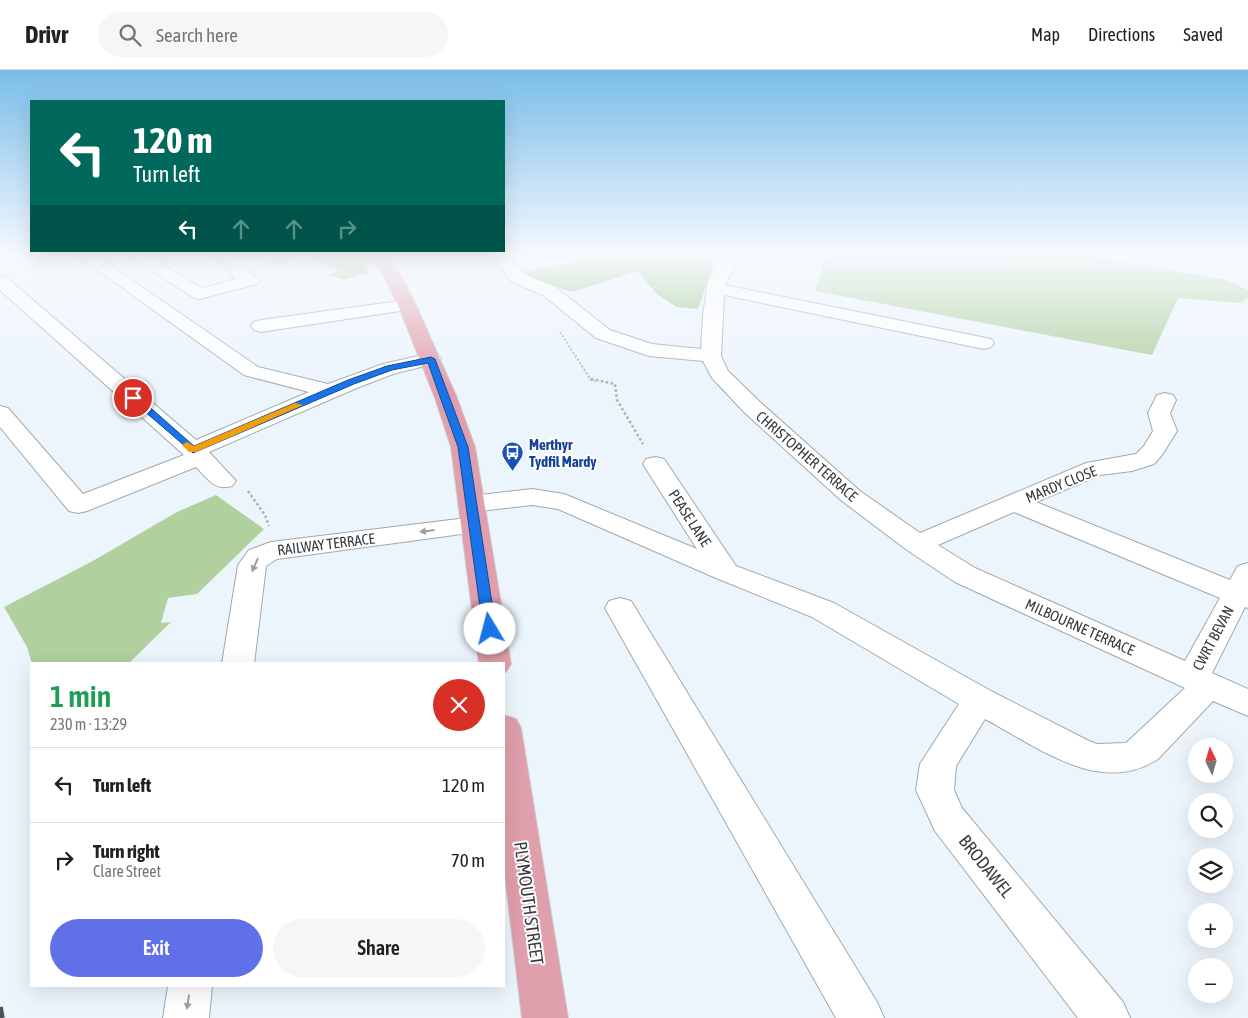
<!DOCTYPE html>
<html lang="en">
<head>
<meta charset="utf-8">
<style>
  body { margin:0; font-family:"Asap Condensed",sans-serif; background:#f6f6f6; color:#202124; height:100vh; display:flex; flex-direction:column; font-size:19px; white-space:nowrap }
  * { box-sizing:border-box; margin:0 }
  p { font-size:16px; color:#757577 }
  .icon { flex:none; width:28px; height:28px; fill:none; stroke:currentColor; stroke-width:2; stroke-linecap:round; stroke-linejoin:round }
  .map { position:relative; flex:1; overflow:hidden }
  .sheet { position:absolute; left:30px; top:592px; width:475px; height:325px; display:flex; flex-direction:column; background:#fff; border-radius:0px; box-shadow:0 5px 20px #0002 }
  .sheet>* { flex:none }
  .banner { position:absolute; left:30px; top:30px; width:475px; height:152px; border-radius:0px; box-shadow:0 5px 20px #0002; background:#00695c; color:#fff; overflow:hidden }
  .needle { width:32px; rotate:355deg }
  .tools { position:absolute; left:1188px; top:668px; display:grid; gap:10px }
  .tools a { display:grid; place-items:center; width:45px; height:45px; border-radius:50%; background:#fff; box-shadow:0 5px 20px #0002; font-size:25px }
  .pin { position:absolute; display:grid; place-items:center; width:42px; height:42px; color:#fff; margin:-21px; border:2px solid #fff; border-radius:50%; box-shadow:0 1px 5px #0007 }
  .me { position:absolute; width:55px; margin:-28px; rotate:352deg; stroke-linejoin:round; filter:drop-shadow(0 0 4px #0008) }
  .turn { display:flex; align-items:center; gap:18px; height:105px; padding:0 20px; font-size:22px }
  .turn .icon { width:65px; height:65px; stroke-width:2.5 }
  .turn b { display:block; font-size:35px; line-height:42px }
  .lanes { display:flex; align-items:center; height:48px; padding:0 20px; background:#0003; justify-content:center; gap:25px; direction:ltr }
  .lanes .off { opacity:.35 }
  .round { display:grid; place-items:center; flex:none; width:52px; height:52px; border-radius:26px; background:#f6f6f6 }
  .overview { display:flex; align-items:center; justify-content:space-between; height:85px; padding:0 20px }
  h1 { font-size:30px; font-weight:600; line-height:38px; color:#1e9e55 }
  .primary-button { display:flex; gap:10px; margin-top:auto; padding:10px 20px }
  .primary-button a { flex:1; height:58px; border-radius:30px; background:#5f70e8; color:#fff; font-size:20px; font-weight:600; line-height:58px; text-align:center }
  .primary-button a+a { background:#f6f6f6; color:#202124 }
  ul { padding:0; list-style:none }
  li { display:flex; align-items:center; gap:15px; height:75px; padding:0 20px; border-top:1px solid #e0e0e0 }
  li div { flex:1 }
  li b { display:block; font-size:19px }
  li em { font-style:normal }
  header { display:flex; align-items:center; gap:30px; box-sizing:border-box; height:70px; padding:0 25px; background:#fff; border-bottom:1px solid #e0e0e0 }
  header strong { font-size:24px }
  nav { display:flex; gap:28px; margin-inline-start:auto; font-size:18px }
  .search { width:350px; height:45px; background:#f6f6f6; display:flex; align-items:center; gap:12px; box-sizing:border-box; padding:0 18px; border-radius:28px; color:#757577; font-size:19px }
  .map>svg:first-child { display:block }
  .green { fill:#b0d09e }
  .forest { fill:#9ac483 }
  .lines { fill:none; stroke-linecap:round; stroke-linejoin:round }
  .minor-casing { stroke:#a1a9b0; stroke-width:2 }
  .major-casing { stroke:#cfd0d1; stroke-width:2 }
  .path-far1 { stroke:#acb2b8; stroke-width:2; stroke-dasharray:2 2; stroke-linecap:butt }
  .path { stroke:#acb2b8; stroke-width:2.5; stroke-dasharray:2.5 2.5; stroke-linecap:butt }
  .minor { fill:#fff; fill-rule:evenodd }
  .major { fill:#e09fad; fill-rule:evenodd }
  .rail { stroke:#4d5154; stroke-width:5.5; stroke-dasharray:13 13; stroke-linecap:butt }
  .oneway { fill:#9c9e9f }
  .route { fill:#1a73e8; stroke:#114b97 }
  .slow { fill:#f59e0b }
  .labels { text-anchor:middle; dominant-baseline:central; stroke-width:4; stroke-linejoin:round; paint-order:stroke }
  .transit-label { font-size:15px; font-weight:bold; fill:#164399; stroke:#fff; text-anchor:start }
  .street-label { font-size:15px; fill:#393c3f; stroke:#fff }
  .near-street-label { font-size:18px; fill:#393c3f; stroke:#fff }
</style>
</head>
<body>
<header>
<strong>Drivr</strong>
<div class="search"><svg class="icon" aria-label="search" viewBox="0 0 24 24"><circle cx="10" cy="10" r="6"/><path d="M15 15l6 6"/></svg>Search here</div>
<nav><a>Map</a><a>Directions</a><a>Saved</a></nav>
</header>
<div class="map">
<svg width="1248" height="948" viewBox="0 0 1248 948">
  <rect width="100%" height="100%" fill="#ecf4fc"/>
  <g class="green">
    <polygon points="826,186 1091,186 1226,210 1248,220 1248,228 1240,233 1178,228 1152,285 815,221"/>
    <polygon points="216,425 264,459 197,524 168,528 161,553 171,552 128,594 32,594 27,577 4,537 91,492 177,442"/>
  </g>
  <g class="forest">
    <polygon points="312,186 358,186 370,202 344,210 328,205 339,201"/>
    <polygon points="606,186 716,186 698,239 677,237 658,225 637,201 573,222 553,216 522,202"/>
  </g>
  <g class="lines">
    <defs>
      <g id="minor">
        <path d="M 78,186 L 97,186 L 258,297 L 328,314 L 383,294 L 431,283 L 438,285 L 441,289 L 438,293 L 396,303 L 359,317 L 209,382 L 236,411 L 232,416 C 214,421 208,409 196,397 L 87,441 L 78,443 L 69,441 L 0,357 L 0,336 L 8,338 L 83,424 L 184,385 L 0,220 L 0,206 L 6,207 L 196,370 L 309,322 L 244,305 Z"/>
        <polygon points="129,186 148,186 202,218 236,209 230,203 234,197 217,189 215,186 236,186 245,190 261,186 289,186 287,189 250,198 248,201 260,210 257,214 200,229 194,228"/>
        <path d="M 491,186 L 508,186 L 524,204 L 555,217 L 610,260 L 652,274 L 701,279 L 703,246 L 708,211 L 724,186 L 740,186 L 725,215 L 991,269 L 994,273 L 991,277 L 984,279 L 724,225 L 721,286 L 728,301 L 761,333 L 860,421 L 920,463 L 1086,393 L 1136,384 L 1144,376 L 1153,361 L 1148,343 L 1157,325 L 1165,323 L 1173,325 L 1176,330 L 1170,343 L 1177,361 L 1162,385 L 1154,394 L 1132,401 L 1100,405 L 1036,432 L 1230,510 L 1238,496 L 1248,493 L 1248,538 L 1245,537 L 1212,603 L 1248,619 L 1248,646 L 1213,631 L 1158,689 C 1100,727 1036,676 985,649 L 956,696 L 954,720 L 962,738 L 1123,932 L 1130,948 L 1078,948 L 935,761 L 916,720 L 920,694 L 959,634 L 812,547 L 716,508 L 558,439 L 532,435 L 471,442 L 462,440 L 458,434 L 462,428 L 471,426 L 532,419 L 564,424 L 697,479 L 643,394 L 646,389 L 655,387 L 664,389 L 736,496 L 834,533 L 991,621 L 1089,671 L 1097,674 L 1126,673 L 1185,618 L 955,512 L 907,480 L 842,431 L 745,343 L 712,308 L 703,291 L 649,286 L 596,268 L 543,225 L 512,212 ZM 1014,442 L 1220,528 L 1185,591 L 975,498 L 938,475 Z"/>
        <polygon points="407,230 413,231 416,235 413,239 261,262 254,260 251,256 254,252 261,250"/>
        <polygon points="475,447 484,449 488,455 484,461 277,489 266,496 254,594 222,594 238,495 249,480 271,472"/>
        <polygon points="620,528 631,531 877,932 884,948 836,948 605,538 609,531"/>
        <polygon points="168,916 212,916 209,948 163,948"/>
      </g>
      <g id="major">
        <polygon points="369,186 385,186 401,206 416,235 457,328 475,377 511,594 506,602 504,603 504,594 479,594 451,377 435,328 398,235 384,207"/>
        <polygon points="504,645 516,649 521,658 568,948 522,948 504,798"/>
      </g>
    </defs>
    <use href="#minor" class="minor-casing"/>
    <use href="#major" class="major-casing"/>
    <polyline class="path-far1" points="560,262 591,310 595,311"/>
    <g class="path">
      <polyline points="591,309 615,314 617,330 643,374"/>
      <polyline points="248,421 265,445 269,456"/>
    </g>
    <use href="#minor" class="minor"/>
    <use href="#major" class="major"/>
    <polyline class="rail" points="0,937 2,948"/>
  </g>
  <defs><path id="oneway-solid" d="M-6-.8H1V-3.2L6.5 0L1 3.2V.8H-6Z" transform="scale(1.25)"/></defs>
  <g class="oneway">
    <use href="#oneway-solid" transform="translate(427 461) rotate(173)"/>
    <use href="#oneway-solid" transform="translate(255 495) rotate(114)"/>
    <use href="#oneway-solid" transform="translate(188 932) rotate(98)"/>
  </g>
  <linearGradient id="sky" x2="0" y2="1"><stop stop-color="#79bcea"/><stop offset="0.58" stop-color="#f6fafe"/><stop offset="1" stop-color="#f6fafe" stop-opacity="0"/></linearGradient>
  <rect width="1248" height="319" fill="url(#sky)"/>
  <polygon class="route" points="431,287 435,289 468,377 496,559 490,563 483,559 458,377 428,293 392,300 354,314 193,383 129,328 137,326 194,376 348,310 387,296"/>
  <polygon class="slow" points="295,333 303,335 196,382 189,382 182,375 187,372 194,376"/>
  <defs>
    <symbol id="bus-pin" viewBox="-11 -11 22 30"><path d="M0 17L-7.5 6A9.5 9.5 0 1 1 7.5 6Z" fill="#1a4fb4" stroke="#fff"/><path d="M-5-6H5V4H4V6H2V4H-2V6H-4V4H-5ZM-3.5-4V0h7V-4ZM-3.5 1.2v1.5H-2V1.2ZM2 1.2v1.5H3.5V1.2Z" fill="#fff"/></symbol>
  </defs>
  <g fill-rule="evenodd">
    <use href="#bus-pin" x="500" y="370" width="25" height="34"/>
  </g>
  <g class="labels">
    <g class="transit-label">
      <text x="529" y="374">Merthyr<tspan x="529" dy="17">Tydfil Mardy</tspan></text>
    </g>
    <g class="street-label">
      <text transform="translate(807 386) rotate(41)">CHRISTOPHER TERRACE</text>
      <text transform="translate(1061 414) rotate(-22)">MARDY CLOSE</text>
      <text transform="translate(690 448) rotate(57)">PEASE LANE</text>
      <text transform="translate(326 474) rotate(-7)">RAILWAY TERRACE</text>
      <text transform="translate(1080 557) rotate(24)">MILBOURNE TERRACE</text>
      <text transform="translate(1213 568) rotate(-62)">CWRT BEVAN</text>
    </g>
    <g class="near-street-label">
      <text transform="translate(986 796) rotate(51)">BRODAWEL</text>
      <text transform="translate(529 833) rotate(82)">PLYMOUTH STREET</text>
    </g>
  </g>
</svg>
<div class="tools">
<a><svg class="needle" viewBox="-14 -14 28 28"><path d="M0-13l5 13h-10z" fill="#e53935"/><path d="M0 13l5-13h-10z" fill="#757577"/></svg></a>
<a><svg class="icon" aria-label="search" viewBox="0 0 24 24"><circle cx="10" cy="10" r="6"/><path d="M15 15l6 6"/></svg></a>
<a><svg class="icon" aria-label="layers" viewBox="0 0 24 24"><path d="M12 4l9 5-9 5-9-5zM3 14l9 5 9-5"/></svg></a>
<a>+</a>
<a>−</a>
</div>
<div class="pin" style="left:133px;top:328px;background:#d93025"><svg class="icon" aria-label="arrive" viewBox="0 0 24 24"><path d="M6 21V4h12l-3 4 3 4H6"/></svg></div>
<svg class="me" style="left:490px;top:559px" viewBox="-20 -20 40 40"><circle r="19" fill="#fff"/><path d="M0-13L10 11 0 6-10 11z" fill="#1a73e8"/></svg>
<div class="banner">
<div class="turn"><svg class="icon" aria-label="left" viewBox="0 0 24 24"><path d="M17 20v-9H6M10 6l-5 5 5 5"/></svg><div><b>120 m</b>Turn left</div></div>
<div class="lanes"><svg class="icon" aria-label="left" viewBox="0 0 24 24"><path d="M17 20v-9H6M10 6l-5 5 5 5"/></svg><svg class="icon off" aria-label="ahead" viewBox="0 0 24 24"><path d="M12 20V5M6 11l6-6 6 6"/></svg><svg class="icon off" aria-label="ahead" viewBox="0 0 24 24"><path d="M12 20V5M6 11l6-6 6 6"/></svg><svg class="icon off" aria-label="right" viewBox="0 0 24 24"><path d="M7 20v-9h11M14 6l5 5-5 5"/></svg></div>
</div>
<section class="sheet">
<div class="overview"><div><h1>1 min</h1><p>230 m · 13:29</p></div><a class="round" style="background:#d93025;color:#fff"><svg class="icon" aria-label="close" viewBox="0 0 24 24"><path d="M6 6l12 12M18 6L6 18"/></svg></a></div>
<ul>
<li><svg class="icon" aria-label="left" viewBox="0 0 24 24"><path d="M17 20v-9H6M10 6l-5 5 5 5"/></svg><div><b>Turn left</b></div><em>120 m</em></li>
<li><svg class="icon" aria-label="right" viewBox="0 0 24 24"><path d="M7 20v-9h11M14 6l5 5-5 5"/></svg><div><b>Turn right</b><p>Clare Street</p></div><em>70 m</em></li>
</ul>
<div class="primary-button"><a>Exit</a><a>Share</a></div>
</section>
</div>
</body>
</html>
